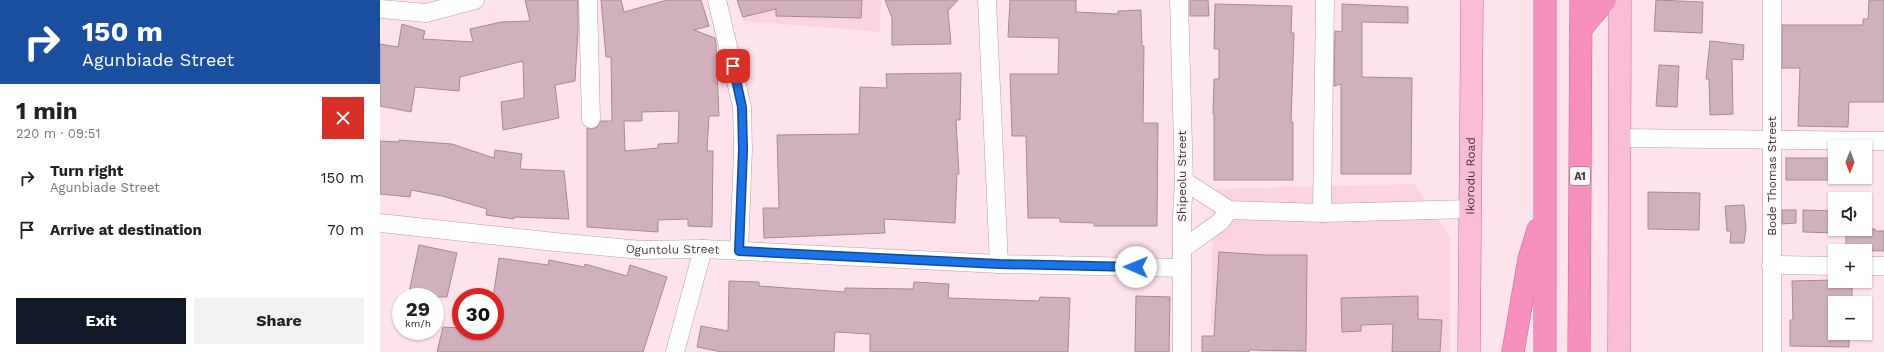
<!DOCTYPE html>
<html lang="en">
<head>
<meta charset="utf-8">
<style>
  body { margin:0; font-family:"Work Sans",sans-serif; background:#f2f2f2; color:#222; height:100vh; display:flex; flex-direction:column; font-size:15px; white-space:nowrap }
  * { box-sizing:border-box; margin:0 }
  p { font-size:13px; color:#767676 }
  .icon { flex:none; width:22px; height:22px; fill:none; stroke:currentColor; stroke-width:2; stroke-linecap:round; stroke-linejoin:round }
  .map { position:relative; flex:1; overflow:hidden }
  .sheet { display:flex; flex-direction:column; background:#fff; width:380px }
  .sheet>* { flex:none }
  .banner { background:#1a4fa0; color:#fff; overflow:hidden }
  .needle { width:26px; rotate:181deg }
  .buttons { position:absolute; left:1448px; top:140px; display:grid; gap:8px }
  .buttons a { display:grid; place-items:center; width:44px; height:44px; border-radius:0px; background:#fff; box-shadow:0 1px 3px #0004; font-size:20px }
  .speed { position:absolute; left:12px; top:288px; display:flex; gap:8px; font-size:20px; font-weight:700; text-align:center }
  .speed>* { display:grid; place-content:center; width:52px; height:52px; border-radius:50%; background:#fff; box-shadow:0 1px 3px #0004; line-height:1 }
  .speed small { font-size:10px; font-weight:400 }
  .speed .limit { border:6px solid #d22; background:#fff; color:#111 }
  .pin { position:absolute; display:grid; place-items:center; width:34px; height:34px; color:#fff; margin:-17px; border-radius:8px; box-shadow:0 2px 6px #0006 }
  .me { position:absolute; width:44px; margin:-22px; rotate:271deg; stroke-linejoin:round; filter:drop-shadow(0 0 3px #0008) }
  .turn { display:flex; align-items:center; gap:14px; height:84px; padding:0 16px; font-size:18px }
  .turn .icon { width:52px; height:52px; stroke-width:2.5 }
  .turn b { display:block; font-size:28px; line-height:34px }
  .round { display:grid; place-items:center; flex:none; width:42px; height:42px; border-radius:0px; background:#f2f2f2 }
  .summary { display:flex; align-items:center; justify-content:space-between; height:68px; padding:0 16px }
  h1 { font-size:24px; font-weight:700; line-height:30px }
  .primary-button { display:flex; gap:8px; margin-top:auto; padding:8px 16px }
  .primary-button a { flex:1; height:46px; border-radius:0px; background:#111827; color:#fff; font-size:16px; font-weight:700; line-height:46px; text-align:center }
  .primary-button a+a { background:#f2f2f2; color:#222 }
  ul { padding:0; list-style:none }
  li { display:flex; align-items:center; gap:12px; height:52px; padding:0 16px }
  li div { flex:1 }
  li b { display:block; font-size:15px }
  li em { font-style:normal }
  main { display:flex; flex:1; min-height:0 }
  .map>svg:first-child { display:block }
  .built { fill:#fcd3e3 }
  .building { fill:#d0b0bc; stroke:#a78995; fill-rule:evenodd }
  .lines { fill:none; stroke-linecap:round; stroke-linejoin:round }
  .minor-casing { stroke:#ba9aa6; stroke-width:19 }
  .major-casing { stroke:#b8718f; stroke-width:23 }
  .highway-casing { stroke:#b8718f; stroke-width:23 }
  .minor { stroke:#fff; stroke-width:18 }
  .major { stroke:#fabcd7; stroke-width:22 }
  .highway { stroke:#f790bc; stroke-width:22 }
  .route-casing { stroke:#114b97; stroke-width:10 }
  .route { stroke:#1a73e8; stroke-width:7 }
  .labels { text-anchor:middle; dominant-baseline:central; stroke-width:3; stroke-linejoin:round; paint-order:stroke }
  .shield { fill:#fdf6f9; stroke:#7c7075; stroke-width:1 }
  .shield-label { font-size:11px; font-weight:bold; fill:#44373c }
  .street-label { font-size:12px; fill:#44373c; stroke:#fdf6f9 }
</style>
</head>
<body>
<main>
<section class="sheet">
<div class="banner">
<div class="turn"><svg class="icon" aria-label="right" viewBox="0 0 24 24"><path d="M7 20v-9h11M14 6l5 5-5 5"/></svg><div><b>150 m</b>Agunbiade Street</div></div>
</div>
<div class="summary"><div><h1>1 min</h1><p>220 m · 09:51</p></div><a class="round" style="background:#d93025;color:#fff"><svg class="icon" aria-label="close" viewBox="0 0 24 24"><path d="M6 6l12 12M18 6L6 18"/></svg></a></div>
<ul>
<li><svg class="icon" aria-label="right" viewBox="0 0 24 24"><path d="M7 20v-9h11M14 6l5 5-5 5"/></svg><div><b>Turn right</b><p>Agunbiade Street</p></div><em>150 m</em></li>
<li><svg class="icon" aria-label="arrive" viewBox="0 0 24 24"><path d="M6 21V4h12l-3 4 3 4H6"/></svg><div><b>Arrive at destination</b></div><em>70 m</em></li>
</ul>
<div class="primary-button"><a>Exit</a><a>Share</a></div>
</section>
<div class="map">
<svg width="1504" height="352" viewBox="0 0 1504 352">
  <rect width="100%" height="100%" fill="#fee3ed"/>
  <g class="built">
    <polygon points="356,0 501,0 500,32 363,21"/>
    <polygon points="1034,184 1070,237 1070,352 878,352 879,326 831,326 833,189"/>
  </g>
  <g class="building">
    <polygon points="145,0 198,0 198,30 195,81 175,85 179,118 123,130 121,102 144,98 143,61 80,77 79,91 35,87 31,112 0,106 0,44 18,47 22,24 45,31 43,39 93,42 90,29 121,22 150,21"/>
    <path d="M 221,0 L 241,0 L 244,12 L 287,0 L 321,0 L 329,26 L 314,30 L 335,38 L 336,44 L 339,116 L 329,116 L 327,151 L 333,151 L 332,227 L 308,226 L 308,219 L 278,220 L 278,232 L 207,227 L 207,128 L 216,128 L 221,121 L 232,121 L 231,57 L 226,57 ZM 299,111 L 298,143 L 278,144 L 278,148 L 245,151 L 244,121 L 262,121 L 262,112 Z"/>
    <polygon points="357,0 482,0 481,18 396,16 396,9 363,17"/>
    <polygon points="505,0 578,0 568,11 571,44 512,45 512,18"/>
    <polygon points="630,0 696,0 696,12 738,14 738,11 761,10 762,46 764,46 763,123 778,123 777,226 714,226 714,223 680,222 680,218 648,218 646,136 632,136 630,74 678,74 679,38 628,37"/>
    <polygon points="810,0 828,0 829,16 810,16"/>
    <polygon points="1276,0 1323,2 1322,33 1274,31"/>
    <polygon points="1489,0 1504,0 1504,102 1469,102 1468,127 1418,126 1420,68 1402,68 1402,25 1483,25 1483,19 1488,19"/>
    <polygon points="835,4 912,6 911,33 914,33 911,122 913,122 913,180 834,180 834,114 833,114 834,79 839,79 839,49 834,49"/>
    <polygon points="962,4 1028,7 1028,23 982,22 982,77 1032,78 1031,174 961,174 961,84 954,86 955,31 962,32"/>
    <polygon points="1330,41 1364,45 1363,60 1352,59 1353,114 1330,115 1329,79 1326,79"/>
    <polygon points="1279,65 1299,66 1297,107 1276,106"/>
    <polygon points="581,73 580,120 576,120 579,174 577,174 575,223 504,219 505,233 384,238 383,208 399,208 397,135 479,134 480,87 507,88 506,74"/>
    <polygon points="19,140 72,144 114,158 115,150 142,154 140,169 184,171 189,219 134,217 134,219 106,215 107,209 62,196 31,190 30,197 0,194 0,141 19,142"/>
    <rect x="1406" y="158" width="49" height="22"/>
    <polygon points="1268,192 1320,193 1319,230 1268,229"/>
    <polygon points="1364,205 1366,229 1364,243 1350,243 1351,231 1347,231 1345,206"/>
    <polygon points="1402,210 1416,210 1416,223 1402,224"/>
    <polygon points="1423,210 1455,211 1455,233 1423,232"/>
    <polygon points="1466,229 1495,229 1495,231 1504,231 1504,251 1466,250"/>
    <polygon points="39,245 77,253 67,297 28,297"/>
    <polygon points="839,252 886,255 927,255 926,351 869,350 869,352 822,352 822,336 834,336"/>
    <polygon points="119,258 168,265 169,260 204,267 205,264 247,276 250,265 287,277 263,352 57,352 63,327 81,328 81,331 115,331 115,297 113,297"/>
    <polygon points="1455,280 1472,281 1472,303 1455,303 1455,333 1469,333 1469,347 1410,346 1410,320 1413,320 1412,281"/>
    <polygon points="349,281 379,282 379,286 465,292 465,288 533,289 534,282 569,284 568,298 659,301 660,297 690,298 688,352 490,352 490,334 455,332 454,352 342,352 317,347 321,326 348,331"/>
    <polygon points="756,296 790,297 789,352 755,352"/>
    <polygon points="1038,296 1038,319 1062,320 1060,352 1012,352 1013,324 981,325 981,331 962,332 961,298"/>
  </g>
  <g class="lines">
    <defs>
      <g id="minor">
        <polyline points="208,0 211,119"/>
        <polyline points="337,0 362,107 363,150 359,251"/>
        <polyline points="607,0 619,264"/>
        <polyline points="799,0 804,181 802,215 802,352"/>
        <polyline points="0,9 46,13 95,0"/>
        <polyline points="1241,138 1504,141"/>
        <polyline points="804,181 849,210 942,213 1090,209"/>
        <polyline points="942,213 945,0"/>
        <path id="s1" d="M 0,223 L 175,242 L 261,250 L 323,249 L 619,264 L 802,268"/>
        <polyline points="802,249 840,222 849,210"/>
        <polyline points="1391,265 1455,266"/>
        <polyline points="1485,266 1504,266"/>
        <polyline points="295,352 323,249"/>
        <polyline points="1392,352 1392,0"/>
      </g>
      <g id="major">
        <path id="s2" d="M 1089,352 L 1092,0"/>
        <polyline points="1239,352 1240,0"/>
      </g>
      <g id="highway">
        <polyline points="1165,0 1165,352"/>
        <polyline points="1201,29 1225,0"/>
        <polyline points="1133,352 1149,259 1158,230"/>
        <polyline points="1199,352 1201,0"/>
      </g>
    </defs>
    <use href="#minor" class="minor-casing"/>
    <use href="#major" class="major-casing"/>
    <use href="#highway" class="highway-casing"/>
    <use href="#minor" class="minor"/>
    <use href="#major" class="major"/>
    <use href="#highway" class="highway"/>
  </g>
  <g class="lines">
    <defs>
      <polyline id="route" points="353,66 362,107 363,150 359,251 619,264 756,267"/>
    </defs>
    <use href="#route" class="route-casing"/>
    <use href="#route" class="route"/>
  </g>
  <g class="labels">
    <rect class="shield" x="1190" y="167" width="20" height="18" rx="3"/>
    <g class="shield-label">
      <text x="1200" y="176">A1</text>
    </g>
    <g class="street-label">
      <text transform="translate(802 176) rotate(-90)">Shipeolu Street</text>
      <text stroke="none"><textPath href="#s2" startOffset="176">Ikorodu Road</textPath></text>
      <text transform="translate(1392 176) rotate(-90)">Bode Thomas Street</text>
      <text stroke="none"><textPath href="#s1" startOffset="294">Oguntolu Street</textPath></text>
    </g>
  </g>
</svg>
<div class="buttons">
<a><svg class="needle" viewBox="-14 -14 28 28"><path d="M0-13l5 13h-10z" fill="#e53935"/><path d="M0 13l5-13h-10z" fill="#767676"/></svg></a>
<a><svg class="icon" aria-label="sound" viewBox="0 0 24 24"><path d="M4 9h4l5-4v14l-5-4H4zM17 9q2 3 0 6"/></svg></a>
<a>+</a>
<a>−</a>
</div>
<div class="speed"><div>29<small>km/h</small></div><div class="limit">30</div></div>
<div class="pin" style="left:353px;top:66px;background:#d93025"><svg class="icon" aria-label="arrive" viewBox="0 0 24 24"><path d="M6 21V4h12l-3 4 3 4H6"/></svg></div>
<svg class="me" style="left:756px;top:267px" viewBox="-20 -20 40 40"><circle r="19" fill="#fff"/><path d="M0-13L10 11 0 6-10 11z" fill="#1a73e8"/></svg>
</div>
</main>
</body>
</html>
